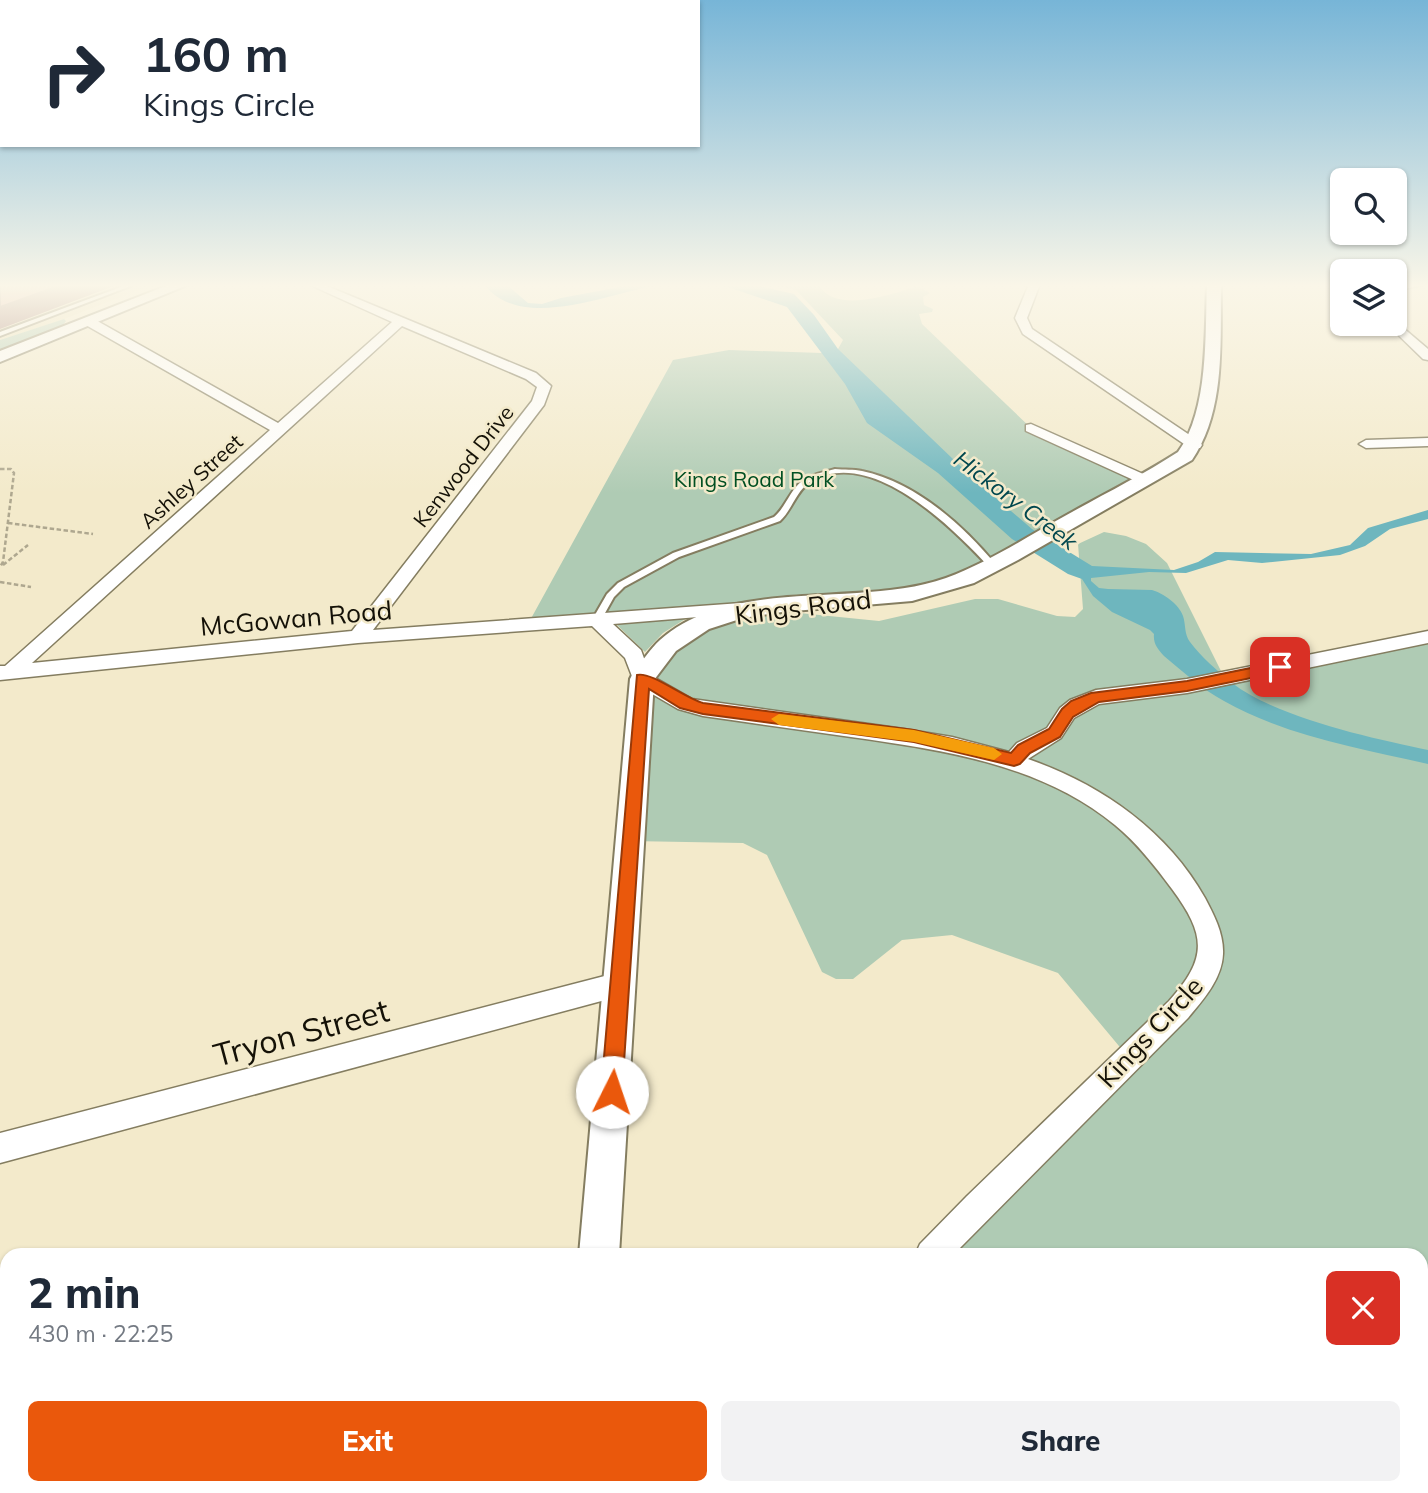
<!DOCTYPE html>
<html lang="en">
<head>
<meta charset="utf-8">
<style>
  body { margin:0; font-family:Mulish,sans-serif; background:#f2f2f3; color:#1f2937; height:100vh; display:flex; flex-direction:column; font-size:26px; white-space:nowrap }
  * { box-sizing:border-box; margin:0 }
  p { font-size:23px; color:#747a83 }
  .icon { flex:none; width:38px; height:38px; fill:none; stroke:currentColor; stroke-width:2; stroke-linecap:round; stroke-linejoin:round }
  .map { position:relative; flex:1; overflow:hidden }
  .details { position:absolute; left:0px; top:1248px; width:1428px; height:247px; display:flex; flex-direction:column; background:#fff; border-radius:21px 21px 0 0; box-shadow:0 2px 5px #0004 }
  .details>* { flex:none }
  .top-card { position:absolute; left:0px; top:0px; width:700px; height:147px; box-shadow:0 2px 5px #0004; background:#fff; color:#1f2937; overflow:hidden }
  .buttons { position:absolute; left:1330px; top:168px; display:grid; gap:14px }
  .buttons a { display:grid; place-items:center; width:77px; height:77px; border-radius:10px; background:#fff; box-shadow:0 2px 5px #0004; font-size:35px }
  .pin { position:absolute; display:grid; place-items:center; width:60px; height:60px; color:#fff; margin:-30px; border-radius:14px; box-shadow:0 4px 10px #0006 }
  .me { position:absolute; width:77px; margin:-38px; rotate:4deg; stroke-linejoin:round; filter:drop-shadow(0 0 5px #0008) }
  .turn { display:flex; align-items:center; gap:24px; height:147px; padding:0 28px; font-size:32px }
  .turn .icon { width:91px; height:91px; stroke-width:2.5 }
  .turn b { display:block; font-size:49px; line-height:60px }
  .round { display:grid; place-items:center; flex:none; width:74px; height:74px; border-radius:10px; background:#f2f2f3 }
  .summary { display:flex; align-items:center; justify-content:space-between; height:119px; padding:0 28px }
  h1 { font-size:42px; font-weight:800; line-height:52px }
  .button { display:flex; gap:14px; margin-top:auto; padding:14px 28px }
  .button a { flex:1; height:80px; border-radius:10px; background:#ea580c; color:#fff; font-size:28px; font-weight:800; line-height:80px; text-align:center }
  .button a+a { background:#f2f2f3; color:#1f2937 }
  .map>svg:first-child { display:block }
  .built { fill:#ebe1ba }
  .green { fill:#afcbb4 }
  .water { fill:#6eb6be }
  .lines { fill:none; stroke-linecap:round; stroke-linejoin:round }
  .service-casing { stroke:#847d60; stroke-width:4 }
  .minor-casing { stroke:#847d60; stroke-width:3 }
  .tertiary-casing { stroke:#847d60; stroke-width:4 }
  .path { stroke:#aea78f; stroke-width:2.5; stroke-dasharray:4.5 2.5; stroke-linecap:butt }
  .service { fill:#fff; fill-rule:evenodd }
  .minor { fill:#fff; fill-rule:evenodd }
  .tertiary { fill:#fff; fill-rule:evenodd }
  .shaded-wall { fill:#9e746f }
  .building { fill:#e2a69e; stroke:#9e746f; stroke-width:2 }
  .route { fill:#ea580c; stroke:#983908; stroke-width:2 }
  .slow { fill:#f59e0b }
  .labels { text-anchor:middle; dominant-baseline:central; stroke-width:5; stroke-linejoin:round; paint-order:stroke }
  .far-street-label { font-size:21px; fill:#141107; stroke:#f3eacb }
  .far-park-label { font-size:21px; fill:#004f22; stroke:#f3eacb }
  .far-water-label { font-size:23px; font-style:italic; fill:#01474e; stroke:#f3eacb }
  .street-label { font-size:26px; fill:#141107; stroke:#f3eacb }
  .near-street-label { font-size:32px; fill:#141107; stroke:#f3eacb }
</style>
</head>
<body>
<div class="map">
<svg width="1428" height="1493" viewBox="0 0 1428 1493">
  <rect width="100%" height="100%" fill="#f3eacb"/>
  <polygon class="built" points="0,284 154,284 64,319 0,340"/>
  <g class="green">
    <path d="M 768,284 L 819,284 C 832,315 895,294 917,286 L 930,293 L 923,297 L 924,305 L 933,309 L 932,312 L 919,314 L 922,324 L 1031,428 L 1145,480 L 950,584 L 759,609 L 879,621 L 975,599 L 998,599 L 1057,616 L 1075,617 L 1083,609 L 1078,544 L 1104,532 L 1126,536 L 1146,544 L 1167,563 L 1226,681 L 1428,637 L 1428,1493 L 1086,1493 L 1080,1488 L 1421,1488 L 1421,1255 L 931,1255 L 1129,1058 L 1058,973 L 952,935 L 902,940 L 853,979 L 836,979 L 822,972 L 767,855 L 743,843 L 630,841 L 649,667 L 728,615 L 528,624 L 673,360 L 729,350 L 822,353 L 838,349 L 843,340 L 796,290 Z"/>
    <polygon points="64,319 66,321 63,325 0,352 0,340"/>
    <polygon points="690,616 663,633 645,652 616,624"/>
  </g>
  <g class="water">
    <path d="M 484,284 L 506,284 L 528,303 L 542,304 L 561,298 L 636,284 L 661,284 C 611,293 520,333 484,284 Z"/>
    <path d="M 719,284 L 750,284 L 794,294 L 814,315 L 838,349 L 977,482 L 1032,529 L 1092,566 L 1174,570 L 1198,562 L 1215,552 L 1311,554 L 1350,545 L 1368,528 L 1428,510 L 1428,519 L 1390,529 L 1365,546 L 1340,555 L 1262,563 L 1228,560 L 1186,573 L 1149,572 L 1091,578 L 1091,581 L 1099,588 L 1108,589 L 1152,590 C 1163,593 1179,604 1183,616 C 1186,625 1184,634 1190,642 C 1201,657 1218,671 1232,683 C 1278,718 1371,738 1428,750 L 1428,764 C 1359,748 1286,736 1224,701 C 1202,689 1183,672 1164,656 C 1158,649 1153,644 1154,634 L 1150,630 L 1112,612 L 1093,596 L 1082,579 L 1068,574 L 1012,539 L 938,473 L 867,423 L 845,384 L 787,307 Z"/>
  </g>
  <g class="lines">
    <defs>
      <g id="service">
        <polygon points="129,284 136,284 0,336 0,332"/>
        <path d="M 835,469 C 844,470 854,469 862,471 C 915,482 963,525 996,565 L 992,568 L 989,567 C 952,527 870,445 810,482 C 796,491 792,510 780,521 L 679,557 L 624,587 L 614,597 L 600,622 L 594,622 L 592,620 L 607,594 L 618,583 L 673,553 L 774,517 C 786,507 790,490 802,481 C 811,474 825,472 835,469 Z"/>
      </g>
      <g id="minor">
        <path d="M 308,284 L 322,284 L 536,373 L 551,386 L 544,405 L 373,630 L 741,603 L 750,609 L 747,613 L 613,624 L 641,650 L 650,675 L 692,699 L 904,729 L 952,737 L 1009,752 L 1017,743 L 1047,728 L 1060,708 L 1070,700 L 1096,690 L 1187,679 L 1428,631 L 1428,643 L 1187,693 L 1099,704 L 1074,718 L 1061,738 L 1028,759 C 1100,784 1167,830 1205,898 C 1214,915 1224,934 1223,954 C 1222,979 1203,1000 1188,1018 L 953,1255 L 915,1255 L 920,1244 L 967,1196 L 1169,1001 C 1208,958 1206,935 1172,889 C 1155,866 1137,843 1115,825 C 1041,764 943,750 851,737 C 802,730 752,723 703,716 L 678,709 L 635,684 L 625,658 L 592,626 L 358,643 L 0,680 L 0,666 L 5,666 L 270,430 L 84,324 L 84,318 L 92,318 L 278,423 L 392,322 ZM 402,326 L 526,379 L 537,387 L 532,401 L 352,631 L 32,663 Z"/>
        <polygon points="1029,284 1040,284 1027,318 1032,329 1200,442 1202,445 1200,448 1190,448 1023,334 1015,318"/>
        <polygon points="1427,284 1395,291 1395,285"/>
        <polygon points="1395,321 1428,349 1428,360 1423,359 1390,327 1388,324 1395,324"/>
        <polygon points="1031,424 1150,477 1153,480 1150,483 1140,483 1026,431 1026,425"/>
        <polygon points="1428,438 1428,446 1366,448 1359,444 1366,440"/>
        <polygon points="620,972 629,976 633,984 629,992 620,996 0,1163 0,1133"/>
        <polygon points="755,1488 792,1488 790,1493 753,1493"/>
      </g>
      <g id="tertiary">
        <polygon points="171,284 190,284 0,362 0,351"/>
        <path d="M 1207,284 L 1221,284 C 1220,342 1226,410 1192,460 L 1018,560 L 974,583 L 912,601 L 782,612 L 743,618 L 709,629 L 676,651 L 654,680 L 619,1255 L 579,1255 L 630,679 L 633,673 C 642,662 650,649 660,640 C 733,575 859,609 946,578 C 987,563 1025,538 1063,517 C 1102,495 1141,476 1178,452 C 1209,410 1205,334 1207,284 Z"/>
        <polygon points="559,1488 605,1488 604,1493 558,1493"/>
      </g>
    </defs>
    <use href="#service" class="service-casing"/>
    <use href="#minor" class="minor-casing"/>
    <use href="#tertiary" class="tertiary-casing"/>
    <g class="path">
      <polyline points="0,469 11,469 14,473 3,562 0,567"/>
      <polyline points="8,523 93,534"/>
      <polyline points="3,565 28,545"/>
      <polyline points="0,582 31,587"/>
    </g>
    <use href="#service" class="service"/>
    <use href="#minor" class="minor"/>
    <use href="#tertiary" class="tertiary"/>
  </g>
  <polygon class="shaded-wall" points="64,284 119,284 0,329 0,307"/>
  <polygon class="building" points="0,284 64,284 0,307"/>
  <linearGradient id="sky" x2="0" y2="1"><stop stop-color="#77b5d7"/><stop offset="0.58" stop-color="#faf6e8"/><stop offset="1" stop-color="#faf6e8" stop-opacity="0"/></linearGradient>
  <rect width="1428" height="493" fill="url(#sky)"/>
  <path class="route" d="M 1280,662 L 1285,664 L 1287,667 L 1285,671 L 1187,691 L 1099,702 L 1073,717 L 1060,737 L 1030,753 L 1020,764 L 1014,766 L 914,742 L 703,714 L 680,708 L 649,689 L 622,1092 L 619,1100 L 612,1103 L 604,1100 L 601,1092 L 637,675 C 651,671 686,699 703,703 L 914,730 L 1011,753 L 1018,745 L 1049,729 L 1062,709 L 1071,701 L 1091,693 L 1187,681 Z"/>
  <polygon class="slow" points="779,714 914,730 994,748 1002,754 994,760 914,742 779,725 771,719"/>
  <g class="labels">
    <g class="far-street-label">
      <text transform="translate(463 466) rotate(-52)">Kenwood Drive</text>
      <text transform="translate(191 481) rotate(-42)">Ashley Street</text>
    </g>
    <g class="far-park-label">
      <text x="754" y="479">Kings Road Park</text>
    </g>
    <g class="far-water-label">
      <text transform="translate(1016 500) rotate(37)">Hickory Creek</text>
    </g>
    <g class="street-label">
      <text transform="translate(803 607) rotate(-7)">Kings Road</text>
      <text transform="translate(296 618) rotate(-5)">McGowan Road</text>
      <text transform="translate(1150 1032) rotate(-47)">Kings Circle</text>
    </g>
    <g class="near-street-label">
      <text transform="translate(301 1032) rotate(-15)">Tryon Street</text>
    </g>
  </g>
</svg>
<div class="buttons">
<a><svg class="icon" aria-label="search" viewBox="0 0 24 24"><circle cx="10" cy="10" r="6"/><path d="M15 15l6 6"/></svg></a>
<a><svg class="icon" aria-label="layers" viewBox="0 0 24 24"><path d="M12 4l9 5-9 5-9-5zM3 14l9 5 9-5"/></svg></a>
</div>
<div class="pin" style="left:1280px;top:667px;background:#d93025"><svg class="icon" aria-label="arrive" viewBox="0 0 24 24"><path d="M6 21V4h12l-3 4 3 4H6"/></svg></div>
<svg class="me" style="left:612px;top:1092px" viewBox="-20 -20 40 40"><circle r="19" fill="#fff"/><path d="M0-13L10 11 0 6-10 11z" fill="#ea580c"/></svg>
<div class="top-card">
<div class="turn"><svg class="icon" aria-label="right" viewBox="0 0 24 24"><path d="M7 20v-9h11M14 6l5 5-5 5"/></svg><div><b>160 m</b>Kings Circle</div></div>
</div>
<section class="details">
<div class="summary"><div><h1>2 min</h1><p>430 m · 22:25</p></div><a class="round" style="background:#d93025;color:#fff"><svg class="icon" aria-label="close" viewBox="0 0 24 24"><path d="M6 6l12 12M18 6L6 18"/></svg></a></div>
<div class="button"><a>Exit</a><a>Share</a></div>
</section>
</div>
</body>
</html>
